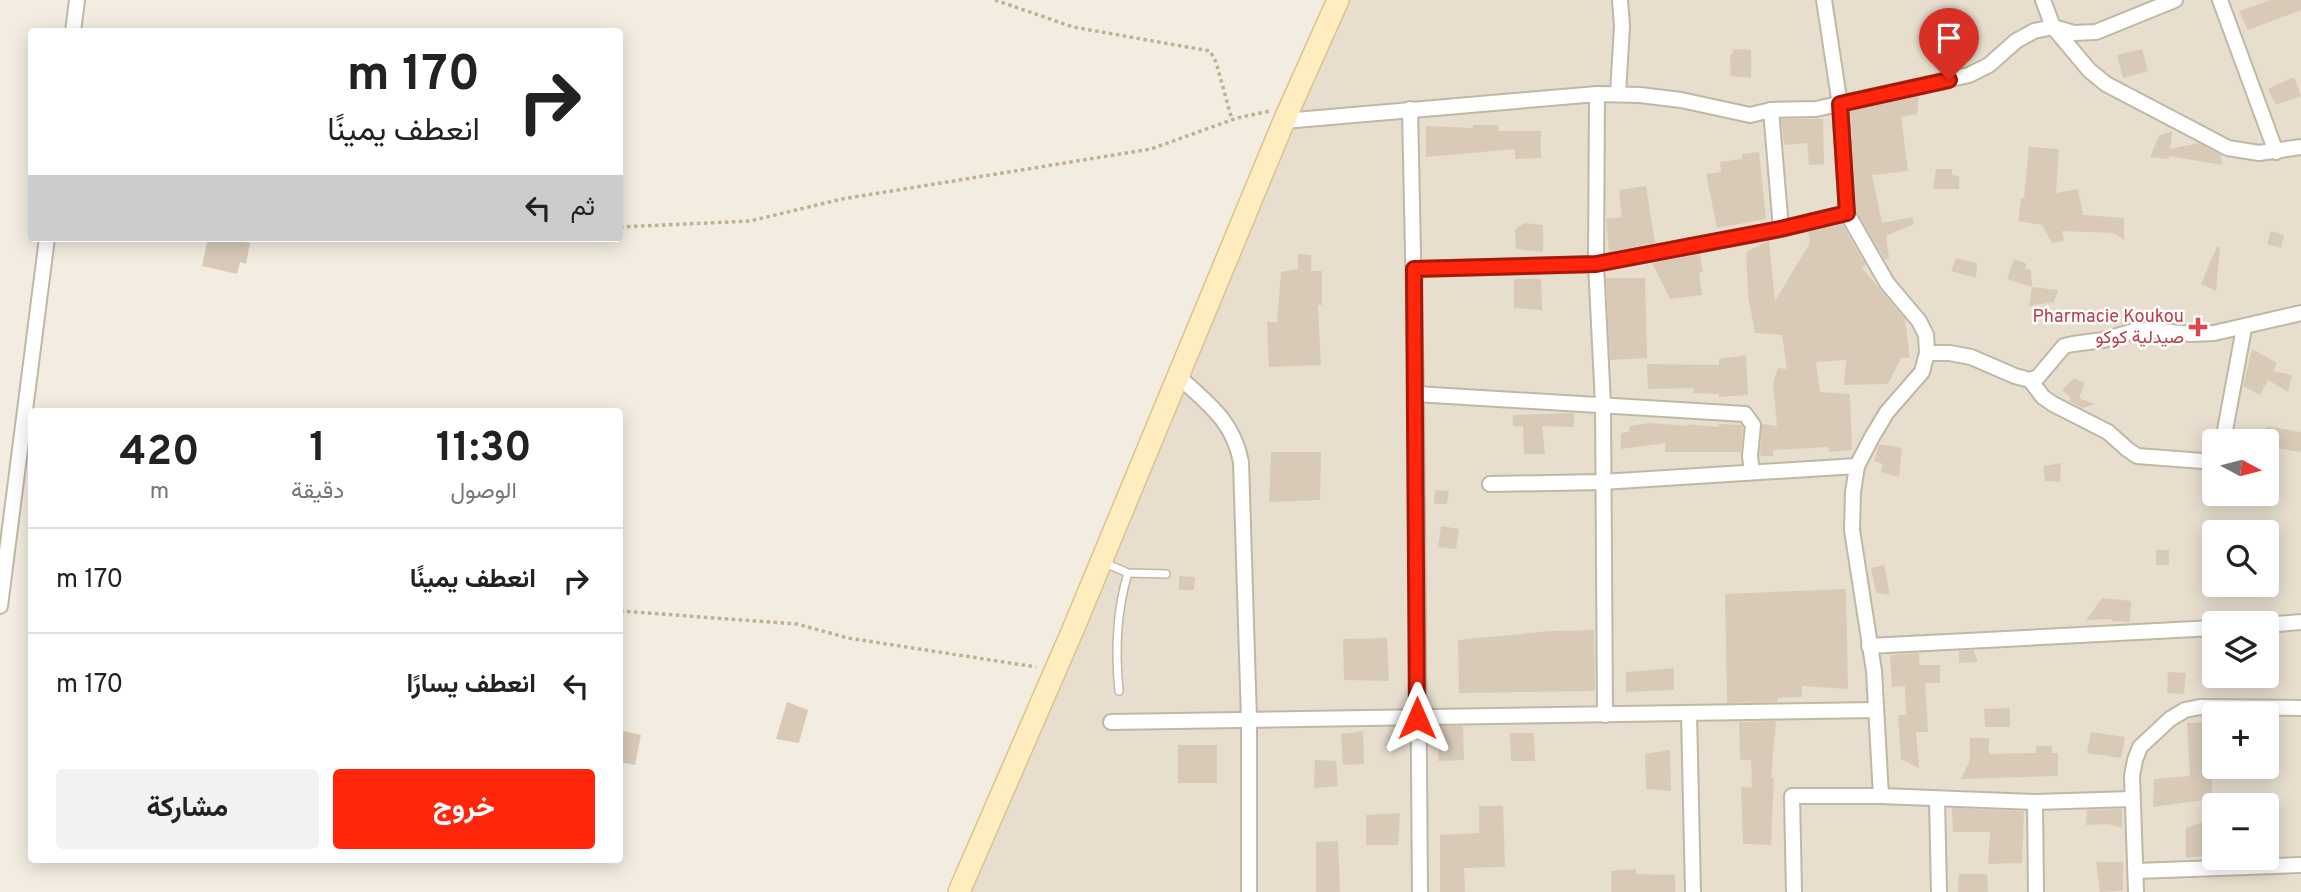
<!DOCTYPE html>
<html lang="ar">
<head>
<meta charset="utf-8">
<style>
  body { margin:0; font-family:Overpass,Vazirmatn,sans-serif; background:#f2f2f2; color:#222; direction:rtl; height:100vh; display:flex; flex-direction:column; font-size:26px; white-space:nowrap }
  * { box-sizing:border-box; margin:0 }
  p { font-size:23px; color:#767676 }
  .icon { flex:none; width:38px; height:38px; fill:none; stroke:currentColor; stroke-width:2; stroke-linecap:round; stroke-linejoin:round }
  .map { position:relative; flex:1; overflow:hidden; direction:ltr }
  .details { position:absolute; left:28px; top:408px; width:595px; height:455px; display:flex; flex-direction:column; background:#fff; border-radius:7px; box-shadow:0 4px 18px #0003; direction:rtl }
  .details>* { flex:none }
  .banner { position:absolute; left:28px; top:28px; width:595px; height:214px; border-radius:7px; box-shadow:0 4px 18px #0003; direction:rtl; background:#fff; color:#222; overflow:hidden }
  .needle { width:46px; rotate:97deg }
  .tools { position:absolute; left:2202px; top:429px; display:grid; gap:14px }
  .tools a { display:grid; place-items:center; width:77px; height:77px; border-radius:7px; background:#fff; box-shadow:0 4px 18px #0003; font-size:35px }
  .pin { position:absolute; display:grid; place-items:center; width:60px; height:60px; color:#fff; margin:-72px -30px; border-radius:50% 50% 50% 0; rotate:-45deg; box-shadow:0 0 7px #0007 }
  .pin .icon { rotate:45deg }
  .me { position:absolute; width:77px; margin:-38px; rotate:0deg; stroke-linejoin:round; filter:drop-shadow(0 0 5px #0008) }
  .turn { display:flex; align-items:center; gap:24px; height:147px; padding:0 28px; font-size:32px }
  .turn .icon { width:91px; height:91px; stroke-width:2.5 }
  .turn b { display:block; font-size:49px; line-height:60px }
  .then { display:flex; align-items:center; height:66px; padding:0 28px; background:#0003; gap:14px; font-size:26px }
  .eta { display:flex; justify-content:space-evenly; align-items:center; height:119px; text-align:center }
  .eta b { font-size:42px; font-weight:700; line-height:49px }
  .button { display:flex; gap:14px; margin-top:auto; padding:14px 28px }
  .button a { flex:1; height:80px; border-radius:7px; background:#ff260c; color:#fff; font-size:28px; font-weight:700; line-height:80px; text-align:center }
  .button a+a { background:#f2f2f2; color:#222 }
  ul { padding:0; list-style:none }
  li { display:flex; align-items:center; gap:21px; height:105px; padding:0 28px; border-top:2px solid #e0e0e0 }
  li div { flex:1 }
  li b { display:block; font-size:26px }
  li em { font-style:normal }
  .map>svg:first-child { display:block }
  .residential { fill:#e7dece; fill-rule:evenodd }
  .building { fill:#d9cab8 }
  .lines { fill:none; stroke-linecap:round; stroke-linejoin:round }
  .lane-casing { stroke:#c1b7a6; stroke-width:10 }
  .street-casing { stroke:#c1b7a6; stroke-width:18 }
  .secondary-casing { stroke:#dbc38d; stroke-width:24 }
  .path { stroke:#c2af92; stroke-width:3.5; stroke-dasharray:3.5 3.5; stroke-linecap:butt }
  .lane { stroke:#fff; stroke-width:7 }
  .street { stroke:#fff; stroke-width:14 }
  .secondary { stroke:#ffedbf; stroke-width:21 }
  .route-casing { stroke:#a61908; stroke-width:18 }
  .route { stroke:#ff260c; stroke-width:12 }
  .health-dot { fill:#e0444e; stroke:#fff; stroke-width:2.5 }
  .labels { text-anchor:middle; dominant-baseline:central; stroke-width:5; stroke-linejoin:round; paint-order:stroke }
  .health-label { font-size:18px; fill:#be3a42; stroke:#fff; text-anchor:end }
</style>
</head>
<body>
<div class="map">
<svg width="2301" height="892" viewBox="0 0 2301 892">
  <rect width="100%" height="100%" fill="#f3ede1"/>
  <path class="residential" d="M 1329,0 L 2301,0 L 2301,892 L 954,892 ZM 2214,441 L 2266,441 L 2266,494 L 2214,494 ZM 2214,532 L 2266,532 L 2266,584 L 2214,584 ZM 2214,623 L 2266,623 L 2266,676 L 2214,676 ZM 2214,714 L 2266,714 L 2266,766 L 2214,766 ZM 2214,805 L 2266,805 L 2266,858 L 2214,858 Z"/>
  <g class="building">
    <polygon points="2271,0 2301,0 2301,10 2248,30 2239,11"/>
    <polygon points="1734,49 1751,50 1751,78 1731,76 1730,57"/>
    <polygon points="2142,49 2148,71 2123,78 2117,55"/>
    <polygon points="2294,77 2301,96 2276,105 2268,89"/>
    <polygon points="1919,96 1917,114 1901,117 1908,171 1872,175 1882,223 1912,217 1914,224 1886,236 1889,258 1885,260 1856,210 1850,111"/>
    <polygon points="1781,119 1823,119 1824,164 1809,165 1807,143 1784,145"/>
    <polygon points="1473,125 1498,125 1498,131 1541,131 1541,158 1515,159 1515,149 1426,157 1426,126 1473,128"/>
    <polygon points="2172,131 2170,149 2199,143 2221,155 2222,165 2169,156 2169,159 2150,157 2159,136"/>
    <polygon points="2029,147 2059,149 2056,193 2078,189 2083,215 2124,218 2124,240 2114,233 2062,231 2064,241 2052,243 2042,225 2018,221 2021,198 2024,198"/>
    <polygon points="1759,152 1766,219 1717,228 1706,174 1721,172 1720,162 1742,159 1742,154"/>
    <polygon points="1936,169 1952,169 1952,175 1959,176 1959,189 1933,189"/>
    <polygon points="1646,186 1655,243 1609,252 1606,219 1622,217 1619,190"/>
    <polygon points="1525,223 1543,225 1543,252 1516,249 1515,229"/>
    <polygon points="1842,224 1866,266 1861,267 1905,319 1910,358 1901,358 1888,384 1844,385 1846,360 1816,362 1820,392 1850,394 1852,450 1829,452 1828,447 1773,450 1773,456 1760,456 1762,424 1777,426 1773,383 1778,368 1787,369 1782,335 1755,333 1748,295 1746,252 1769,241 1775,301 1810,243 1808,232"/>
    <polygon points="2271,231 2284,235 2281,248 2267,244"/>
    <polygon points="208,238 245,238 244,242 250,243 246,264 240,262 237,274 202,266"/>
    <polygon points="2217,246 2220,247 2216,291 2201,284"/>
    <polygon points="1298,254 1311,255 1311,271 1322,271 1322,305 1318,305 1321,365 1269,367 1267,322 1277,322 1281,272 1298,269"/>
    <polygon points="1700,254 1703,272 1699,273 1702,295 1670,299 1652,263"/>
    <polygon points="1956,258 1977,263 1976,278 1951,271"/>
    <polygon points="2014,259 2027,264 2025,268 2031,270 2032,287 2007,279"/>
    <polygon points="1606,278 1645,278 1647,358 1610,360"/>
    <polygon points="1514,279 1541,279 1542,310 1514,308"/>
    <polygon points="2032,287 2058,290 2054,302 2029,306"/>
    <polygon points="2252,349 2277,363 2273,371 2292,375 2288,392 2268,380 2260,395 2243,386"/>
    <polygon points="1746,355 1748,395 1719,397 1719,394 1693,393 1694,388 1648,389 1647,364 1719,365 1719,359"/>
    <polygon points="2074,378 2085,383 2079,398 2095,404 2083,408 2069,401 2071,398 2062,390"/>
    <polygon points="1574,413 1574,427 1542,426 1545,454 1524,454 1523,426 1513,426 1513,415"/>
    <polygon points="1650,423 1688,426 1687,424 1718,427 1718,424 1741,425 1743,428 1741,452 1665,452 1666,443 1621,449 1621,433 1629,432 1630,426"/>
    <polygon points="2266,426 2301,432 2301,452 2266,446 2266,441 2264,441"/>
    <polygon points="1879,444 1902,448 1899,477 1881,472 1883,464 1874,461"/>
    <polygon points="1271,452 1321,452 1320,500 1269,502"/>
    <polygon points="2061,463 2060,482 2045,481 2043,466"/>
    <polygon points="1435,490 1449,491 1447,504 1434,504"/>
    <polygon points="1441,526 1459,529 1456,549 1438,547"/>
    <rect x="2156" y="550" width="13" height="15"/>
    <polygon points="1884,565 1890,595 1876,593 1871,568"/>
    <polygon points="1179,576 1195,577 1194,590 1179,590"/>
    <polygon points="1846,589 1848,689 1802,686 1802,697 1778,698 1777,702 1727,703 1725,594"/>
    <polygon points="2102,598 2131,601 2130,622 2112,621 2112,619 2086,620"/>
    <polygon points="1594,630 1595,691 1459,693 1458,640 1551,631"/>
    <polygon points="1387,638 1389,681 1344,680 1343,639"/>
    <polygon points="1973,650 1978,662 1959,663 1959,651"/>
    <polygon points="1919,653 1919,665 1940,665 1940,683 1925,683 1928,732 1916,732 1919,768 1901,759 1898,715 1906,715 1905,686 1892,687 1890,655"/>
    <polygon points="1674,668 1674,690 1626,692 1626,672"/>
    <polygon points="2168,672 2186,673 2184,694 2167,693"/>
    <polygon points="787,702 808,710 799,743 776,739"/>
    <polygon points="2010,708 2010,727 1985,727 1984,709"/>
    <polygon points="1776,721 1771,778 1774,778 1771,845 1743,844 1741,787 1752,788 1751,760 1740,760 1739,722"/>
    <polygon points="2211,722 2212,799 2153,807 2154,779 2190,776 2187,723"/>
    <polygon points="1440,726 1463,726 1464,760 1438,761"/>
    <polygon points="620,730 641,735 635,765 620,762"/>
    <polygon points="1363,731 1364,764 1343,765 1341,734"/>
    <polygon points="2091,732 2125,737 2121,758 2087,753"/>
    <polygon points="1510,733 1534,733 1535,761 1511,761"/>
    <polygon points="1970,738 1989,738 1989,754 2036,753 2036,746 2052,746 2052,753 2058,753 2058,776 1961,779 1970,760"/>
    <rect x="1178" y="745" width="39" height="38"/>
    <polygon points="1670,750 1671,791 1646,789 1645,754"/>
    <polygon points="1315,760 1336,761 1338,786 1314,788"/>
    <polygon points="1479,806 1503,806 1505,867 1464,868 1465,892 1440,892 1440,835 1479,833"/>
    <polygon points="1952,808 2024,811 2022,863 1988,864 1990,832 1953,832"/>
    <polygon points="2122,809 2122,828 2108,824 2086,825 2087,810"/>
    <polygon points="1400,813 1398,845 1366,845 1366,815"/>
    <polygon points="2212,819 2214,855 2186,858 2186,828"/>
    <polygon points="1338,841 1340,892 1316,892 1316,842"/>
    <polygon points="2096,862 2123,862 2123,891 2100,892"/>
    <polygon points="1636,869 1636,874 1675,875 1675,892 1611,892 1611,871"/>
    <polygon points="1959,874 1987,874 1988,892 1958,892"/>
  </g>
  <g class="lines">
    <defs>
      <g id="lane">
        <polyline points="1105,563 1128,573 1166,574"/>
        <path d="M 1119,691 C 1115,650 1116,612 1128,573"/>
      </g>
      <g id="street">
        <polyline points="1824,0 1840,105 1847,213 1887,283 1919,321 1926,335 1927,353 1922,372 1887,412 1872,437 1857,466 1853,492 1852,530 1874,671 1881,796"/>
        <polyline points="2043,0 2053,27 2089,70 2106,84 2228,148 2259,153 2301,147"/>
        <polyline points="2220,0 2276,152"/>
        <polyline points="73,32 77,0"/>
        <polyline points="1597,94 1596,264 1603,404 1605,715"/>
        <polyline points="1618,94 1622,26 1620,0"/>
        <polyline points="1410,109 1416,394 1420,892"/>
        <polyline points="1771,110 1781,229"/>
        <polyline points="1284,121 1597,94 1640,95 1681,100 1750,115 1771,110 1816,109 1969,75 1989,65 2016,41 2034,31 2053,27 2074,33 2096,32 2175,0"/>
        <polyline points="1414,269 1596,264 1781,229 1847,213"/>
        <polyline points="1927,353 1950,353 1971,357 2015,376 2030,380 2038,377 2064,346 2073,344 2103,340 2134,331 2151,330 2191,334 2214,333 2301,313"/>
        <path d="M 1177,375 C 1207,403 1233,420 1241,462 L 1249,720 L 1249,892"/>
        <polyline points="2030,380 2043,397 2053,404 2108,432 2127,449 2137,456 2203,461 2214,457"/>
        <polyline points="1416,394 1745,414 1753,425 1750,456 1752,472"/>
        <polyline points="2223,441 2244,328"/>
        <polyline points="1490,484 1602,482 1857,466"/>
        <polyline points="0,606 47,238"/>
        <polyline points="2266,625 2301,622"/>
        <polyline points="1869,646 2214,628"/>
        <polyline points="1689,713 1693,892"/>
        <polyline points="1111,722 1876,710"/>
        <polyline points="1937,799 1939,892"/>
        <polyline points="2035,802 2036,892"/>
        <polyline points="2136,871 2301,865"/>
        <polyline points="1794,892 1792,796 1881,796 2035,802 2132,799"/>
        <polyline points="2136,892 2132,776 2135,760 2140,747 2170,719 2185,710 2200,707 2301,708"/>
      </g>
      <polyline id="secondary" points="959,892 1072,632 1284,121 1338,0"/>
    </defs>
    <use href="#lane" class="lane-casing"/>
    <use href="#street" class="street-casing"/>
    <use href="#secondary" class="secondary-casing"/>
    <g class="path">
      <polyline points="995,0 1073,27 1210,51 1216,62 1232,120"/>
      <polyline points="620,227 750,221 842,199 1151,149 1237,118 1270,111"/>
      <polyline points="620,611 797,624 848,638 1036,667"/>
    </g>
    <use href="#lane" class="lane"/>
    <use href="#street" class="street"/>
    <use href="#secondary" class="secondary"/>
  </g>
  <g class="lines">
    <defs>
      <polyline id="route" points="1417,718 1414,269 1596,264 1780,229 1847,213 1840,104 1949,80"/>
    </defs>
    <use href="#route" class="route-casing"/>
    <use href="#route" class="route"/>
  </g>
  <path class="health-dot" d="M2194.5 316.5h7v7h7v7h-7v7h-7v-7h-7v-7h7z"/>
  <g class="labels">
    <g class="health-label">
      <text x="2184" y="317">Pharmacie Koukou<tspan x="2184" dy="21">صيدلية كوكو</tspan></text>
    </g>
  </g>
</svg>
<div class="tools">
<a><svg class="needle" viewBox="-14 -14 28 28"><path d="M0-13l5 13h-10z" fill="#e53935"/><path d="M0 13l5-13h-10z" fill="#767676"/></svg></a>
<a><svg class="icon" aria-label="search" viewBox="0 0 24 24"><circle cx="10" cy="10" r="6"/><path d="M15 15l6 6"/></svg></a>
<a><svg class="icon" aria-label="layers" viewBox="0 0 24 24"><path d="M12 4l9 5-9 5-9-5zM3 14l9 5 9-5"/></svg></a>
<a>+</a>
<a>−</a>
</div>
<div class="pin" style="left:1949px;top:80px;background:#d93025"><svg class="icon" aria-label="arrive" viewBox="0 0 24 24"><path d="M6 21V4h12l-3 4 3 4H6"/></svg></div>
<svg class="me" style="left:1417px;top:718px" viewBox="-20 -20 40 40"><path d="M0-17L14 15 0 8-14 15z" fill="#ff260c" stroke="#fff" stroke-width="4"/></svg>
<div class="banner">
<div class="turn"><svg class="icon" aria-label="right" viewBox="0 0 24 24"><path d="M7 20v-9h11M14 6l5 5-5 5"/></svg><div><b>170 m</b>انعطف يمينًا</div></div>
<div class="then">ثم<svg class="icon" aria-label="left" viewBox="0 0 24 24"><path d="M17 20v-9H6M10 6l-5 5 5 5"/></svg></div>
</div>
<section class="details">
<div class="eta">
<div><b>11:30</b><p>الوصول</p></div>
<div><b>1</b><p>دقيقة</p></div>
<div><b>420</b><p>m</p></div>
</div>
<ul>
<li><svg class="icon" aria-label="right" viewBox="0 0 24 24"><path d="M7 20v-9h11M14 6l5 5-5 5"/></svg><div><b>انعطف يمينًا</b></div><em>170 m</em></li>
<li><svg class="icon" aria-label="left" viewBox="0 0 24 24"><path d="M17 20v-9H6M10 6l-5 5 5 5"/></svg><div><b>انعطف يسارًا</b></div><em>170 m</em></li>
</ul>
<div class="button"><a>خروج</a><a>مشاركة</a></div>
</section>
</div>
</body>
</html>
